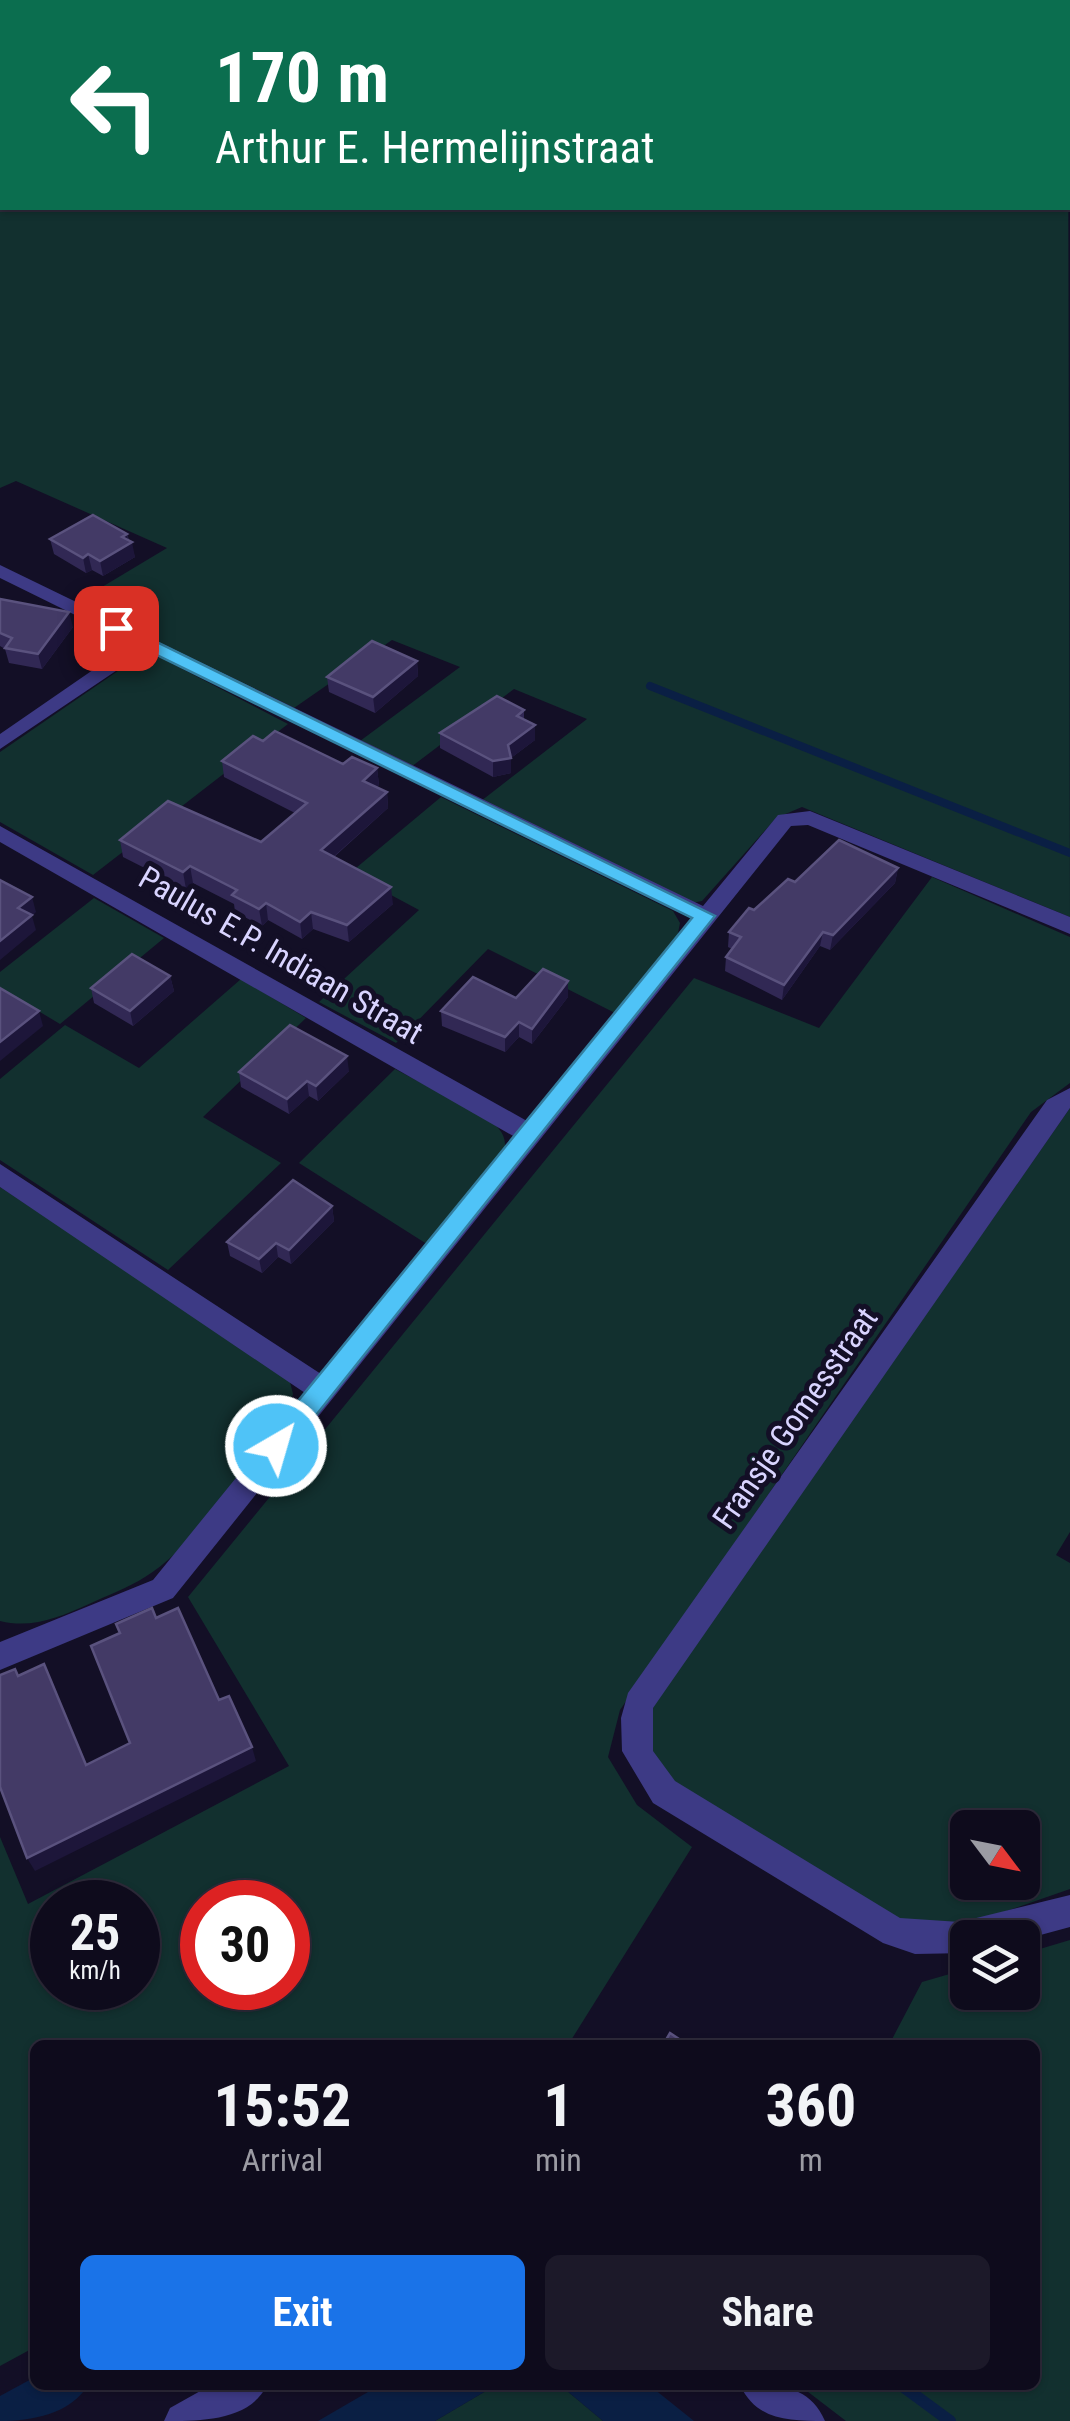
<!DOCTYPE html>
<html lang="en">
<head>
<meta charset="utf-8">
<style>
  body { margin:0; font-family:"Roboto Condensed",sans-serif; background:#1c1929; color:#f1f3f6; height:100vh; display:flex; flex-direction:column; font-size:38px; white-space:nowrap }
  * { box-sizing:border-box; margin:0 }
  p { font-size:32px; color:#9b9ba3 }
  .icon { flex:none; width:55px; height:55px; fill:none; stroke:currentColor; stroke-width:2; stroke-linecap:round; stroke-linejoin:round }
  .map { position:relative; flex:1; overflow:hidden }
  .side { position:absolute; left:30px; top:2040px; width:1010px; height:350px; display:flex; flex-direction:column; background:#0e0b1c; border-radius:15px; box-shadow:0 2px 8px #0004,0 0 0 2px #2e2b3b }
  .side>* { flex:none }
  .hud { position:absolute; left:0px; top:0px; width:1070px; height:210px; box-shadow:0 2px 8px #0004,0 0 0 2px #2e2b3b; background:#0b6e4f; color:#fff; overflow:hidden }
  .needle { width:65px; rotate:122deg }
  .fabs { position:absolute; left:950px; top:1810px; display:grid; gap:20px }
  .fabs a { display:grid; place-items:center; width:90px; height:90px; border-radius:15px; background:#0e0b1c; box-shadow:0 2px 8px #0004,0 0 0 2px #2e2b3b; font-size:50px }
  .speed { position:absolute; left:30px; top:1880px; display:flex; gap:20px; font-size:50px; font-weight:700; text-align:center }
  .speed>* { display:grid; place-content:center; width:130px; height:130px; border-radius:50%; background:#0e0b1c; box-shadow:0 2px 8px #0004,0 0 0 2px #2e2b3b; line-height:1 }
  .speed small { font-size:25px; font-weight:400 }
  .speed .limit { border:15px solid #d22; background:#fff; color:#111 }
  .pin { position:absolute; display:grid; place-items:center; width:85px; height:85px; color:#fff; margin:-42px; border-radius:20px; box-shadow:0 5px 15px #0006 }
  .me { position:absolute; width:110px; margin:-55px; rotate:38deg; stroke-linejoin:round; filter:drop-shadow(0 0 8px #0008) }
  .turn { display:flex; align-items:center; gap:35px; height:210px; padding:0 50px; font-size:45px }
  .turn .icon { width:130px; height:130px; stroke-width:2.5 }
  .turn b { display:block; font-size:70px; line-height:85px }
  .eta { display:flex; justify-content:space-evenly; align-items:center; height:170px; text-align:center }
  .eta b { font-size:60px; font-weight:700; line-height:70px }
  .cta { display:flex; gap:20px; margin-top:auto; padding:20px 50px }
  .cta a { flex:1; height:115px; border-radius:15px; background:#1a73e8; color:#fff; font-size:40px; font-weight:700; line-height:115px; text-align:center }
  .cta a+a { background:#1c1929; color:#f1f3f6 }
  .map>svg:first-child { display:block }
  .green { fill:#12302f; fill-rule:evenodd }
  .water { fill:#0a1f44 }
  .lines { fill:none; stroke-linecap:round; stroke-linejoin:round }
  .stream-far2 { stroke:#0a1f44; stroke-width:6 }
  .stream-far1 { stroke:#0a1f44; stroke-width:8 }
  .stream { stroke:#0a1f44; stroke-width:12 }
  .service { fill:#3d3a85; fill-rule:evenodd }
  .minor { fill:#3d3a85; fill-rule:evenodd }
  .wall { fill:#312854 }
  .shaded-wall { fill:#1d163a }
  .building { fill:#433a66; stroke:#5a527e; stroke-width:2.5 }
  .route { fill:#4fc3f7; stroke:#337fa1; stroke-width:2.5 }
  .labels { text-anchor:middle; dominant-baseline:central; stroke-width:10; stroke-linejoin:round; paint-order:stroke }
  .street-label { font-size:32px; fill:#d9d4ff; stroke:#130f26 }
</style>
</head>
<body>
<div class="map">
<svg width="1070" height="2421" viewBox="0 0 1070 2421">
  <rect width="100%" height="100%" fill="#130f26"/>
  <g class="green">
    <polygon points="1068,72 1070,917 802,807 776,818 702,901 692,903 481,801 587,719 514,689 411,767 360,741 460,667 392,640 294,708 77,602 167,548 16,481 0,488 0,194 2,208 1068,208"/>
    <polygon points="148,657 161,658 288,724 93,875 0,822 0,752 131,662"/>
    <polygon points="441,797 673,911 680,923 677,938 617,1014 488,949 396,1043 319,1002 419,910 350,873"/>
    <path d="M 932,877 L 1070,937 L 1070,1083 L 1031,1112 L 620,1710 L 608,1757 L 637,1805 L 692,1847 L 568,2045 L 35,2045 L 35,2347 L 0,2366 L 0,1837 L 28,1904 L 289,1766 L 188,1597 L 694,978 L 819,1028 ZM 52,1902 L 138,1902 L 138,1988 L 52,1988 ZM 202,1902 L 288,1902 L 288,1988 L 202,1988 Z"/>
    <polygon points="94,898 164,938 60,1024 0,988 0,972"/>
    <polygon points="241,979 306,1018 203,1117 281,1163 168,1270 0,1160 0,1079 65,1025 139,1068"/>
    <path d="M 395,1069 L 489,1119 C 504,1132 508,1140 503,1159 L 430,1246 L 299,1163 Z"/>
    <path d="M 1070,1108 L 1070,1532 L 1056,1555 L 1070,1563 L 1070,1889 L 914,1943 L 658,1783 L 643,1754 L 654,1703 ZM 968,1828 L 1022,1828 L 1022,1882 L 968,1882 Z"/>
    <path d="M 0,1187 L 289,1378 L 293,1394 L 287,1412 C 248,1463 200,1543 145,1577 C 128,1588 108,1595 89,1604 C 60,1617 32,1629 0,1621 Z"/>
    <polygon points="1070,1940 1070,2421 846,2421 799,2385 1035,2385 1035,2045 889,2045 922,1982 967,1969 968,1992 1022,1992 1023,1954"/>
    <polygon points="496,2385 560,2385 603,2421 435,2421"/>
  </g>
  <g class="water">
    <path d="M 35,2377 L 35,2385 L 88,2385 C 71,2414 31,2421 0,2421 L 0,2396 Z"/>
    <polygon points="380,2385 496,2385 435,2421 318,2421"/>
    <polygon points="560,2385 649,2385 694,2421 603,2421"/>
  </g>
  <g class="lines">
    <polyline class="stream-far2" points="860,2 872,0"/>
    <polyline class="stream-far1" points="650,686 1070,853"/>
    <polyline class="stream" points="901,2385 950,2421"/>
    <g class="service">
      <polygon points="915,0 926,0 929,2 919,2"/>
      <rect x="1068" y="60" width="2" height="4"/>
    </g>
    <g class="minor">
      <polygon points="46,0 60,0 61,2 47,2"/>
      <rect x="0" y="170" width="2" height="8"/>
      <polygon points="0,565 703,906 778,815 810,811 1070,917 1070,934 808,825 791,826 173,1598 0,1670 0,1642 153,1580 305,1393 0,1187 0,1164 321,1374 515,1137 0,842 0,826 527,1121 693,919 147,650 0,749 0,734 132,643 0,578"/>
      <polygon points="1070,1088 1070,1108 653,1708 653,1751 675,1781 900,1918 960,1922 1070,1895 1070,1927 1022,1940 968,1938 968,1953 915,1954 883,1943 653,1803 622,1751 621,1718 628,1693 1047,1100"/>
      <path d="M 211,2385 L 267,2385 C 250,2421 200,2421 164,2421 L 170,2408 Z"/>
      <path d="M 740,2385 C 775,2385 809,2383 825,2421 C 789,2421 757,2421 740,2385 Z"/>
    </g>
  </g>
  <g class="wall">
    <polygon points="127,534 135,557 103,576 92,570 86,573 54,554 50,539"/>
    <polygon points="0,599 73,627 42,669 9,663 5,649 0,646"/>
    <polygon points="417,661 418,676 375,713 329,692 327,677"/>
    <polygon points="524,710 524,719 535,740 511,758 511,773 493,777 440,748 440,733"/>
    <polygon points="263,741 343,764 377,768 379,785 376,787 387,792 388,808 334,857 393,904 349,942 313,929 302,939 268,920 262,926 235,912 234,904 193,883 186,889 123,857 120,840 261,842 295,813 224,777 222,761"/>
    <polygon points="898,868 895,883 830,950 820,946 782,1000 725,971 726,957 732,949 728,947 729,932 754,910 795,882"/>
    <polygon points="170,976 174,991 133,1026 94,1003 91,988"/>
    <polygon points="568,997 532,1044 519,1037 505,1052 442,1026 441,1011 516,998"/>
    <polygon points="349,1071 318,1101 309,1096 289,1114 241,1087 239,1072"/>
    <polygon points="332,1206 334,1221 291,1264 278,1257 262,1273 230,1256 227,1242"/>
  </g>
  <g class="shaded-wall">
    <polygon points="127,534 129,544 132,542 135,557 103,576 100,561 122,537"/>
    <polygon points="88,554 92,570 86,573 83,558"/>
    <polygon points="69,612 73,627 42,669 38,654"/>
    <polygon points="417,661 418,676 375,713 373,697"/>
    <polygon points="535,725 535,740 511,758 511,773 493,777 493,761 508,745"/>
    <polygon points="377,768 379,785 365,797 363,781"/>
    <polygon points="387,792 388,808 323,866 321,850"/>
    <polygon points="190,866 193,883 186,889 183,872"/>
    <polygon points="898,868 895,883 830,950 833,935"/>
    <polygon points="391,887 393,904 349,942 347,925"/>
    <polygon points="32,897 36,912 32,916 36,930 0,960 0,941 18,908"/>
    <polygon points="266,903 268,920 262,926 259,909"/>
    <polygon points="311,912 313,929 302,939 300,922"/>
    <polygon points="823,932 820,946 782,1000 784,985"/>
    <polygon points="170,976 174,991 133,1026 130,1011"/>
    <polygon points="568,981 568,997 532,1044 532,1029"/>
    <polygon points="39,1011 43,1026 0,1061 0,1042"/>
    <polygon points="519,1022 519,1037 505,1052 505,1037"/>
    <polygon points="347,1056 349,1071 318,1101 316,1086"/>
    <polygon points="307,1081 309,1096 289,1114 287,1099"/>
    <polygon points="332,1206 334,1221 291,1264 289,1250"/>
    <polygon points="276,1243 278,1257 262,1273 259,1259"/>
    <polygon points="252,1747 256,1761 35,1871 27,1858"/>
  </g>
  <g class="building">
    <polygon points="93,515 127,534 122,537 132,542 100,561 88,554 83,558 50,539"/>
    <polygon points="0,599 69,612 38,654 5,648 12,638 0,633"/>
    <polygon points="372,641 417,661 373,697 327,677"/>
    <polygon points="497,696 524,710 517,716 535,725 508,745 511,758 493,761 440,733"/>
    <polygon points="275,731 343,764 352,757 377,768 363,781 387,792 321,850 391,887 347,925 311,912 300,922 266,903 259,909 232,895 237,890 190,866 183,872 120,840 168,801 261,842 307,803 222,761 253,736 263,741"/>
    <polygon points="839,840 898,868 833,935 823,932 784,985 726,957 741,937 729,932 749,908 754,910 788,879 795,882"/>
    <polygon points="0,880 32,897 18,908 32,915 0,941"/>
    <polygon points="132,954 170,976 130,1011 91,988"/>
    <polygon points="543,969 568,981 532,1029 519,1022 505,1037 441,1011 473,977 516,998"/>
    <polygon points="0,988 39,1011 0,1042"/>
    <polygon points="290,1025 347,1056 316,1086 307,1081 287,1099 239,1072"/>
    <polygon points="293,1180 332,1206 289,1250 276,1243 259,1259 227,1242"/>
    <polygon points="152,1608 156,1618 178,1608 219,1700 229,1696 252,1747 27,1858 0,1787 0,1675 15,1669 18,1676 44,1664 86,1765 130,1743 91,1646 120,1633 116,1624"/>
    <polygon points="670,2033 688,2045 663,2045"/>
  </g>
  <polygon class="route" points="110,625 122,625 715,916 285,1454 276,1457 263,1446 267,1439 692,918 110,632"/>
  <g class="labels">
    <g class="street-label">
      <text transform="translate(281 955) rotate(30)">Paulus E.P. Indiaan Straat</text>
      <text transform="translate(795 1418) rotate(-55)">Fransje Gomesstraat</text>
    </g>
  </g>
</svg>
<div class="fabs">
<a><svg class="needle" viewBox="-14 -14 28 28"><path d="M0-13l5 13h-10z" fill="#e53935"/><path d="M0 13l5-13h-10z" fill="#9b9ba3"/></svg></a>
<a><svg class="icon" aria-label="layers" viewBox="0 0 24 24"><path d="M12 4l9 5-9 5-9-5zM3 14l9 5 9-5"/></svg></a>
</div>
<div class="speed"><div>25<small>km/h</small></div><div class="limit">30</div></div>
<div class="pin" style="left:116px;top:628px;background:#d93025"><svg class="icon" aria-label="arrive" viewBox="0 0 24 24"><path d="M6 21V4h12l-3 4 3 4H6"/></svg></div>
<svg class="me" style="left:276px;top:1446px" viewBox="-20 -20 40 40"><circle r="17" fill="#4fc3f7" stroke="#fff" stroke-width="3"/><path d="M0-11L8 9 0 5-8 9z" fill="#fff"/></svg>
<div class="hud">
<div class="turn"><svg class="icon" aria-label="left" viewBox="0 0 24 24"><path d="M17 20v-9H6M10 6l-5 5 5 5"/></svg><div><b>170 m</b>Arthur E. Hermelijnstraat</div></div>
</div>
<section class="side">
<div class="eta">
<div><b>15:52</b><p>Arrival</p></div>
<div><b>1</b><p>min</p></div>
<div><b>360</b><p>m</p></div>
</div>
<div class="cta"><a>Exit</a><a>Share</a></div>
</section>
</div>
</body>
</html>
